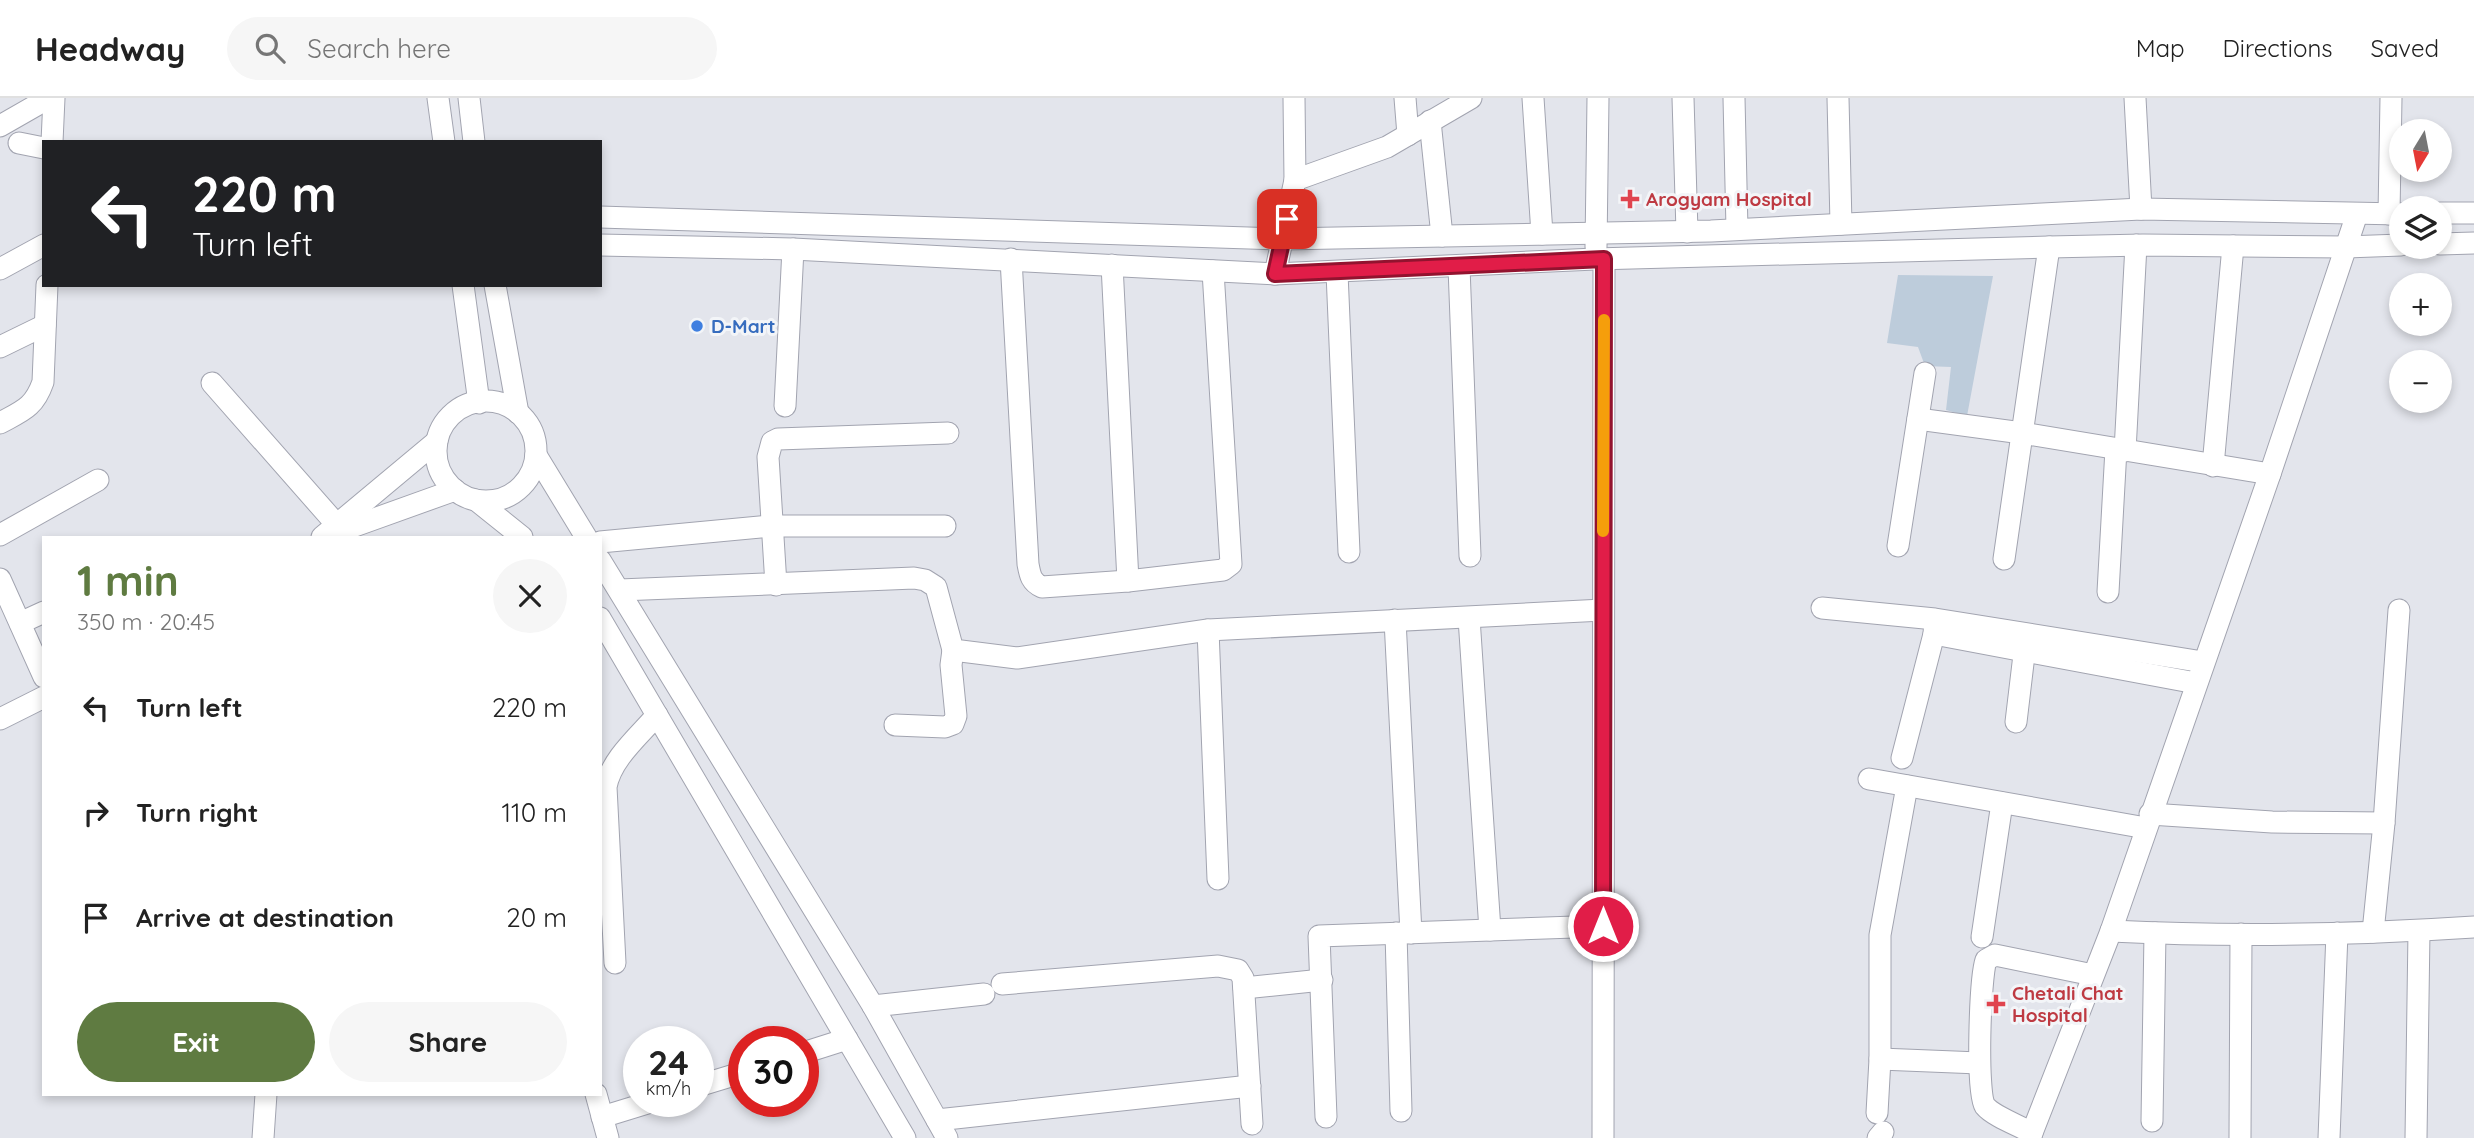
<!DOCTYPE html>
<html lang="en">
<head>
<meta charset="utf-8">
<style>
  body { margin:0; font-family:Quicksand,sans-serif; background:#f6f6f6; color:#222; height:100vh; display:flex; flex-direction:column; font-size:26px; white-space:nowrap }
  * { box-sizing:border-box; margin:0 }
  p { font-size:23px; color:#767676 }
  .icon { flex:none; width:38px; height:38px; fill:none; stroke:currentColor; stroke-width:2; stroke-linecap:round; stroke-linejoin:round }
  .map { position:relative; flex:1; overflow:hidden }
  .drawer { position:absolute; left:42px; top:438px; width:560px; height:560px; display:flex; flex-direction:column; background:#fff; border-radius:0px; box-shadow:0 4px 10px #0003 }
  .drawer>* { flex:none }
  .guide { position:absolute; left:42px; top:42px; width:560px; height:147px; border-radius:0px; box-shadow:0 4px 10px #0003; background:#202124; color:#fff; overflow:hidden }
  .needle { width:46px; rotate:190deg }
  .fabs { position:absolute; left:2389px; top:21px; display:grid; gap:14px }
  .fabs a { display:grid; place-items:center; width:63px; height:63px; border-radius:50%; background:#fff; box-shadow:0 4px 10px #0003; font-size:35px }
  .speed { position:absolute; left:623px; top:928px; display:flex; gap:14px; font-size:35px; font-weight:700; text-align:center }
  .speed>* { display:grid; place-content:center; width:91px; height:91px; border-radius:50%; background:#fff; box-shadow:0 4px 10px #0003; line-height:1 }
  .speed small { font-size:18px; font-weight:400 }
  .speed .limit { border:10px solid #d22; background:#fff; color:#111 }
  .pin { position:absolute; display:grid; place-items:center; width:60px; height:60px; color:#fff; margin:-30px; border-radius:14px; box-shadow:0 4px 10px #0006 }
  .me { position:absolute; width:77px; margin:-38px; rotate:0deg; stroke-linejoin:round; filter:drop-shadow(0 0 5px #0008) }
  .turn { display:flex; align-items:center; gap:24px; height:147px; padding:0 35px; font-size:32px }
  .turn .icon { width:91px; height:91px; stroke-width:2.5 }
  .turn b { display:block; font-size:49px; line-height:60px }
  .round { display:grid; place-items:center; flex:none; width:74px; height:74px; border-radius:37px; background:#f6f6f6 }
  .overview { display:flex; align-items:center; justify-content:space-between; height:119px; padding:0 35px }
  h1 { font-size:42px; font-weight:700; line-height:52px; color:#5f7b41 }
  .cta { display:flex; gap:14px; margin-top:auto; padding:14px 35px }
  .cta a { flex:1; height:80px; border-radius:42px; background:#5f7b41; color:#fff; font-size:28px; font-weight:700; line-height:80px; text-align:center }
  .cta a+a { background:#f6f6f6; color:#222 }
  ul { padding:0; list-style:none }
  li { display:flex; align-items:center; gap:21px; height:105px; padding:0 35px }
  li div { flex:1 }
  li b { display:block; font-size:26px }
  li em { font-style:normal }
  header { display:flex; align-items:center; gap:42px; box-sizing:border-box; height:98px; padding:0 35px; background:#fff; border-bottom:2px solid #e0e0e0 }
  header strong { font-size:33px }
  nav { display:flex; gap:38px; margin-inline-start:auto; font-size:24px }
  .search { width:490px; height:63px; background:#f6f6f6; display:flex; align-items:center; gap:18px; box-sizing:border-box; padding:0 24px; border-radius:38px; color:#767676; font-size:26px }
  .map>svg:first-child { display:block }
  .green { fill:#bdccdb }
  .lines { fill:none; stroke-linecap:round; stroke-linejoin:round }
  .minor-casing { stroke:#a2a4b0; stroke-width:23 }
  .minor { stroke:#fff; stroke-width:21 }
  .route-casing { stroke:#92132f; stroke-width:18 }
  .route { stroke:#e11d48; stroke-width:12 }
  .slow { stroke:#f59e0b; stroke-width:12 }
  .health-dot { fill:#e0444e; stroke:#f3f5f8; stroke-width:2.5 }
  .shop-dot { fill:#3f7fe0; stroke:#f3f5f8; stroke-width:2.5 }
  .labels { text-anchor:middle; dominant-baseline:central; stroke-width:6; stroke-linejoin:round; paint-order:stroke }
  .health-label { font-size:19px; font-weight:bold; fill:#be3a42; stroke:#f3f5f8; text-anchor:start }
  .shop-label { font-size:19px; font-weight:bold; fill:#366cbe; stroke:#f3f5f8; text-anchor:start }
</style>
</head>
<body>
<header>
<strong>Headway</strong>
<div class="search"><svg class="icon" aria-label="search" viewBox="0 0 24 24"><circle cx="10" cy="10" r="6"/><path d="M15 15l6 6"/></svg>Search here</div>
<nav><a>Map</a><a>Directions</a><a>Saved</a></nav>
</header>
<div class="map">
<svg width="2474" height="1040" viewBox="0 0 2474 1040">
  <rect width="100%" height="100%" fill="#e3e5ec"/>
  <polygon class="green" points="1898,177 1993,178 1967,318 1946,312 1951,269 1925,268 1918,249 1887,245"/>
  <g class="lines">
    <defs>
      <g id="minor">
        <polyline points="438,0 444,44"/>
        <polyline points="469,0 474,44"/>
        <polyline points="1405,0 1408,37"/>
        <polyline points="1533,0 1542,136"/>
        <polyline points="1683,0 1687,134"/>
        <polyline points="1734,0 1737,131"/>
        <polyline points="1838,0 1841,126"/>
        <polyline points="2135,0 2141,111"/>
        <polyline points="1430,23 1442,138"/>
        <polyline points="0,28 49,0"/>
        <polyline points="52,44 54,0"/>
        <polyline points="19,45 44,50"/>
        <polyline points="1295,82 1387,49 1471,0"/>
        <polyline points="2440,115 2474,115"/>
        <polyline points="2389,116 2391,0"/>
        <polyline points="600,119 1282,141 1711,133 2141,111 2401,116"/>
        <polyline points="2440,146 2474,145"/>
        <polyline points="600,147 793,151 1275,176 1595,161 2049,149 2143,147 2346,149 2401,147"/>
        <polyline points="1596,149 1598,0"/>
        <path d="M 1011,161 L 1028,466 C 1030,477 1031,484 1042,489 L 1128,483 L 1223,472 L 1231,466 L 1213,173"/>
        <polyline points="1112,167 1128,483"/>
        <polyline points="1459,169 1470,458"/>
        <polyline points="0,171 44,147"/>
        <polyline points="1337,175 1349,454"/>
        <polyline points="1275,176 1295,82 1294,0"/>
        <polyline points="463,187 479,305"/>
        <polyline points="495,187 518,315"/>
        <polyline points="0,249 45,227"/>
        <polyline points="212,285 337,427"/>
        <circle cx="486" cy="353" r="50"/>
        <polyline points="785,308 793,151"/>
        <polyline points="1918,321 2022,335 2270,376"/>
        <path d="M 0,325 C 22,313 34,310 43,284 L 47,187"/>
        <polyline points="2125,353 2136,147"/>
        <polyline points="536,357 586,439"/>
        <polyline points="2213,368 2233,148"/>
        <polyline points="476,402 522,439"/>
        <polyline points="335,435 455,392"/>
        <polyline points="0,437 98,382"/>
        <polyline points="322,439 437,343"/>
        <polyline points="600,444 771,428 945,428"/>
        <polyline points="1898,448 1925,275"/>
        <polyline points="2004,461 2049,149"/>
        <polyline points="600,462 873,908 947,1040"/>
        <polyline points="0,481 44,579"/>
        <polyline points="776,487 768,359 772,344 778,341 948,335"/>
        <polyline points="620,492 914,480 925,482 936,489 953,552 1017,560 1208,532 1603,512"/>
        <polyline points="2108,494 2116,351"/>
        <polyline points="1822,510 1935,521 2203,564"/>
        <polyline points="600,520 905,1040"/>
        <polyline points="1469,520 1490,832"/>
        <polyline points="1395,522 1411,835"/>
        <polyline points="20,525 44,514"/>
        <polyline points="1208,532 1218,781"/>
        <polyline points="1934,536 2196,585"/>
        <polyline points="0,621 44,599"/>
        <polyline points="2016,624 2026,540"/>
        <polyline points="895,627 945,629 953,626 956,618 951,567 953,552"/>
        <polyline points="1902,660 1934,536 1935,522"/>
        <polyline points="1869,681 2146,730"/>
        <polyline points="2150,716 2272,724 2384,725"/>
        <path d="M 2111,833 C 2231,839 2353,837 2474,829"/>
        <polyline points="2373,834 2384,725 2399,512"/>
        <polyline points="1396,835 1401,1013"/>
        <polyline points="1982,839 2002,705"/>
        <path d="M 615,865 L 606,689 C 611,661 639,638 657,617"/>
        <polyline points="1002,886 1218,868 1238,872 1243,880 1252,1026"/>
        <polyline points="1244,890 1322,882"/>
        <polyline points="873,908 984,896"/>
        <polyline points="803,955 847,941"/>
        <polyline points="1880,961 1979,965"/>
        <polyline points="698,988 744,974"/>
        <polyline points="596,996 608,1040"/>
        <polyline points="1877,1015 1880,961 1880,837 1907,688"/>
        <polyline points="602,1019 654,1003"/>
        <polyline points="1326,1019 1319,838 1603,828"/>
        <polyline points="937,1022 1250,988"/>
        <polyline points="2152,1023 2155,835"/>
        <path d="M 2032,1035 C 2020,1028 1993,1018 1985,1008 C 1976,994 1980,880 1986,862 L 1995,857 L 2093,877"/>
        <polyline points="263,1040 266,996"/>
        <polyline points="1603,1040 1604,161"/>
        <polyline points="1878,1040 1883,1034"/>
        <polyline points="2030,1040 2111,833 2270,376 2357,116"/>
        <polyline points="2240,1040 2241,836"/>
        <polyline points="2329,1040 2337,835"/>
        <polyline points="2416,1040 2419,833"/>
      </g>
    </defs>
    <use href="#minor" class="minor-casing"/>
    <use href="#minor" class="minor"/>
  </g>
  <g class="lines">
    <defs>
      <polyline id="route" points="1287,121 1275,176 1604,161 1603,828"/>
    </defs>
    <use href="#route" class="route-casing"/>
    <use href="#route" class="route"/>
    <polyline class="slow" points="1603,433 1604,222"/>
  </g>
  <g class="health-dot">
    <path d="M1626.5 90.5h7v7h7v7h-7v7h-7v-7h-7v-7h7z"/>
    <path d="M1992.5 895.5h7v7h7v7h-7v7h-7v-7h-7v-7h7z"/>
  </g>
  <circle class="shop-dot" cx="697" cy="228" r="7"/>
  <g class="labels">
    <g class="health-label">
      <text x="1646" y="101">Arogyam Hospital</text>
      <text x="2012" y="895">Chetali Chat<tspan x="2012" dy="22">Hospital</tspan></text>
    </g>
    <g class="shop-label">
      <text x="711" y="228">D-Mart</text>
    </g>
  </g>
</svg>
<div class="fabs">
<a><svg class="needle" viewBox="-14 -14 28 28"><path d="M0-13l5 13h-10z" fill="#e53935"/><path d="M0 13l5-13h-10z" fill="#767676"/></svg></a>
<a><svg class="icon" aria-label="layers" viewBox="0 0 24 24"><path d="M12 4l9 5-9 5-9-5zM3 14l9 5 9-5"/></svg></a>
<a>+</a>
<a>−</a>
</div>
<div class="speed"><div>24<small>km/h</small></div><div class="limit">30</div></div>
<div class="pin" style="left:1287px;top:121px;background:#d93025"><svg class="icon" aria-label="arrive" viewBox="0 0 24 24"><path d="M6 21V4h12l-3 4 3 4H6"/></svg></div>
<svg class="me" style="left:1603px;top:828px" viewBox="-20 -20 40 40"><circle r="17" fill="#e11d48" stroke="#fff" stroke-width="3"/><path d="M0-11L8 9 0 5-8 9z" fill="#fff"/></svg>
<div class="guide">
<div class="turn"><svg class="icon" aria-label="left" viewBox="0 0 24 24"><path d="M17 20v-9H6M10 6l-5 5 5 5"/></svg><div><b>220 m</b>Turn left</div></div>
</div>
<section class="drawer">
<div class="overview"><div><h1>1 min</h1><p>350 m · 20:45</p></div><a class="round"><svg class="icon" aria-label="close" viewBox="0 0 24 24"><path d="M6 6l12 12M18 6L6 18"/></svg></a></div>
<ul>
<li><svg class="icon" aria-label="left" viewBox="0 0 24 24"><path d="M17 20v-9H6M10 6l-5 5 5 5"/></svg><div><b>Turn left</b></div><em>220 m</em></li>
<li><svg class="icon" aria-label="right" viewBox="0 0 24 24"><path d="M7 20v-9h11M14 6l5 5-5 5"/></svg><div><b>Turn right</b></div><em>110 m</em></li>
<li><svg class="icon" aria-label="arrive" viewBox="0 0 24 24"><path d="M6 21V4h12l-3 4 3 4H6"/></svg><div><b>Arrive at destination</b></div><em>20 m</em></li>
</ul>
<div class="cta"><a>Exit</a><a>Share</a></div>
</section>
</div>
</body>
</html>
